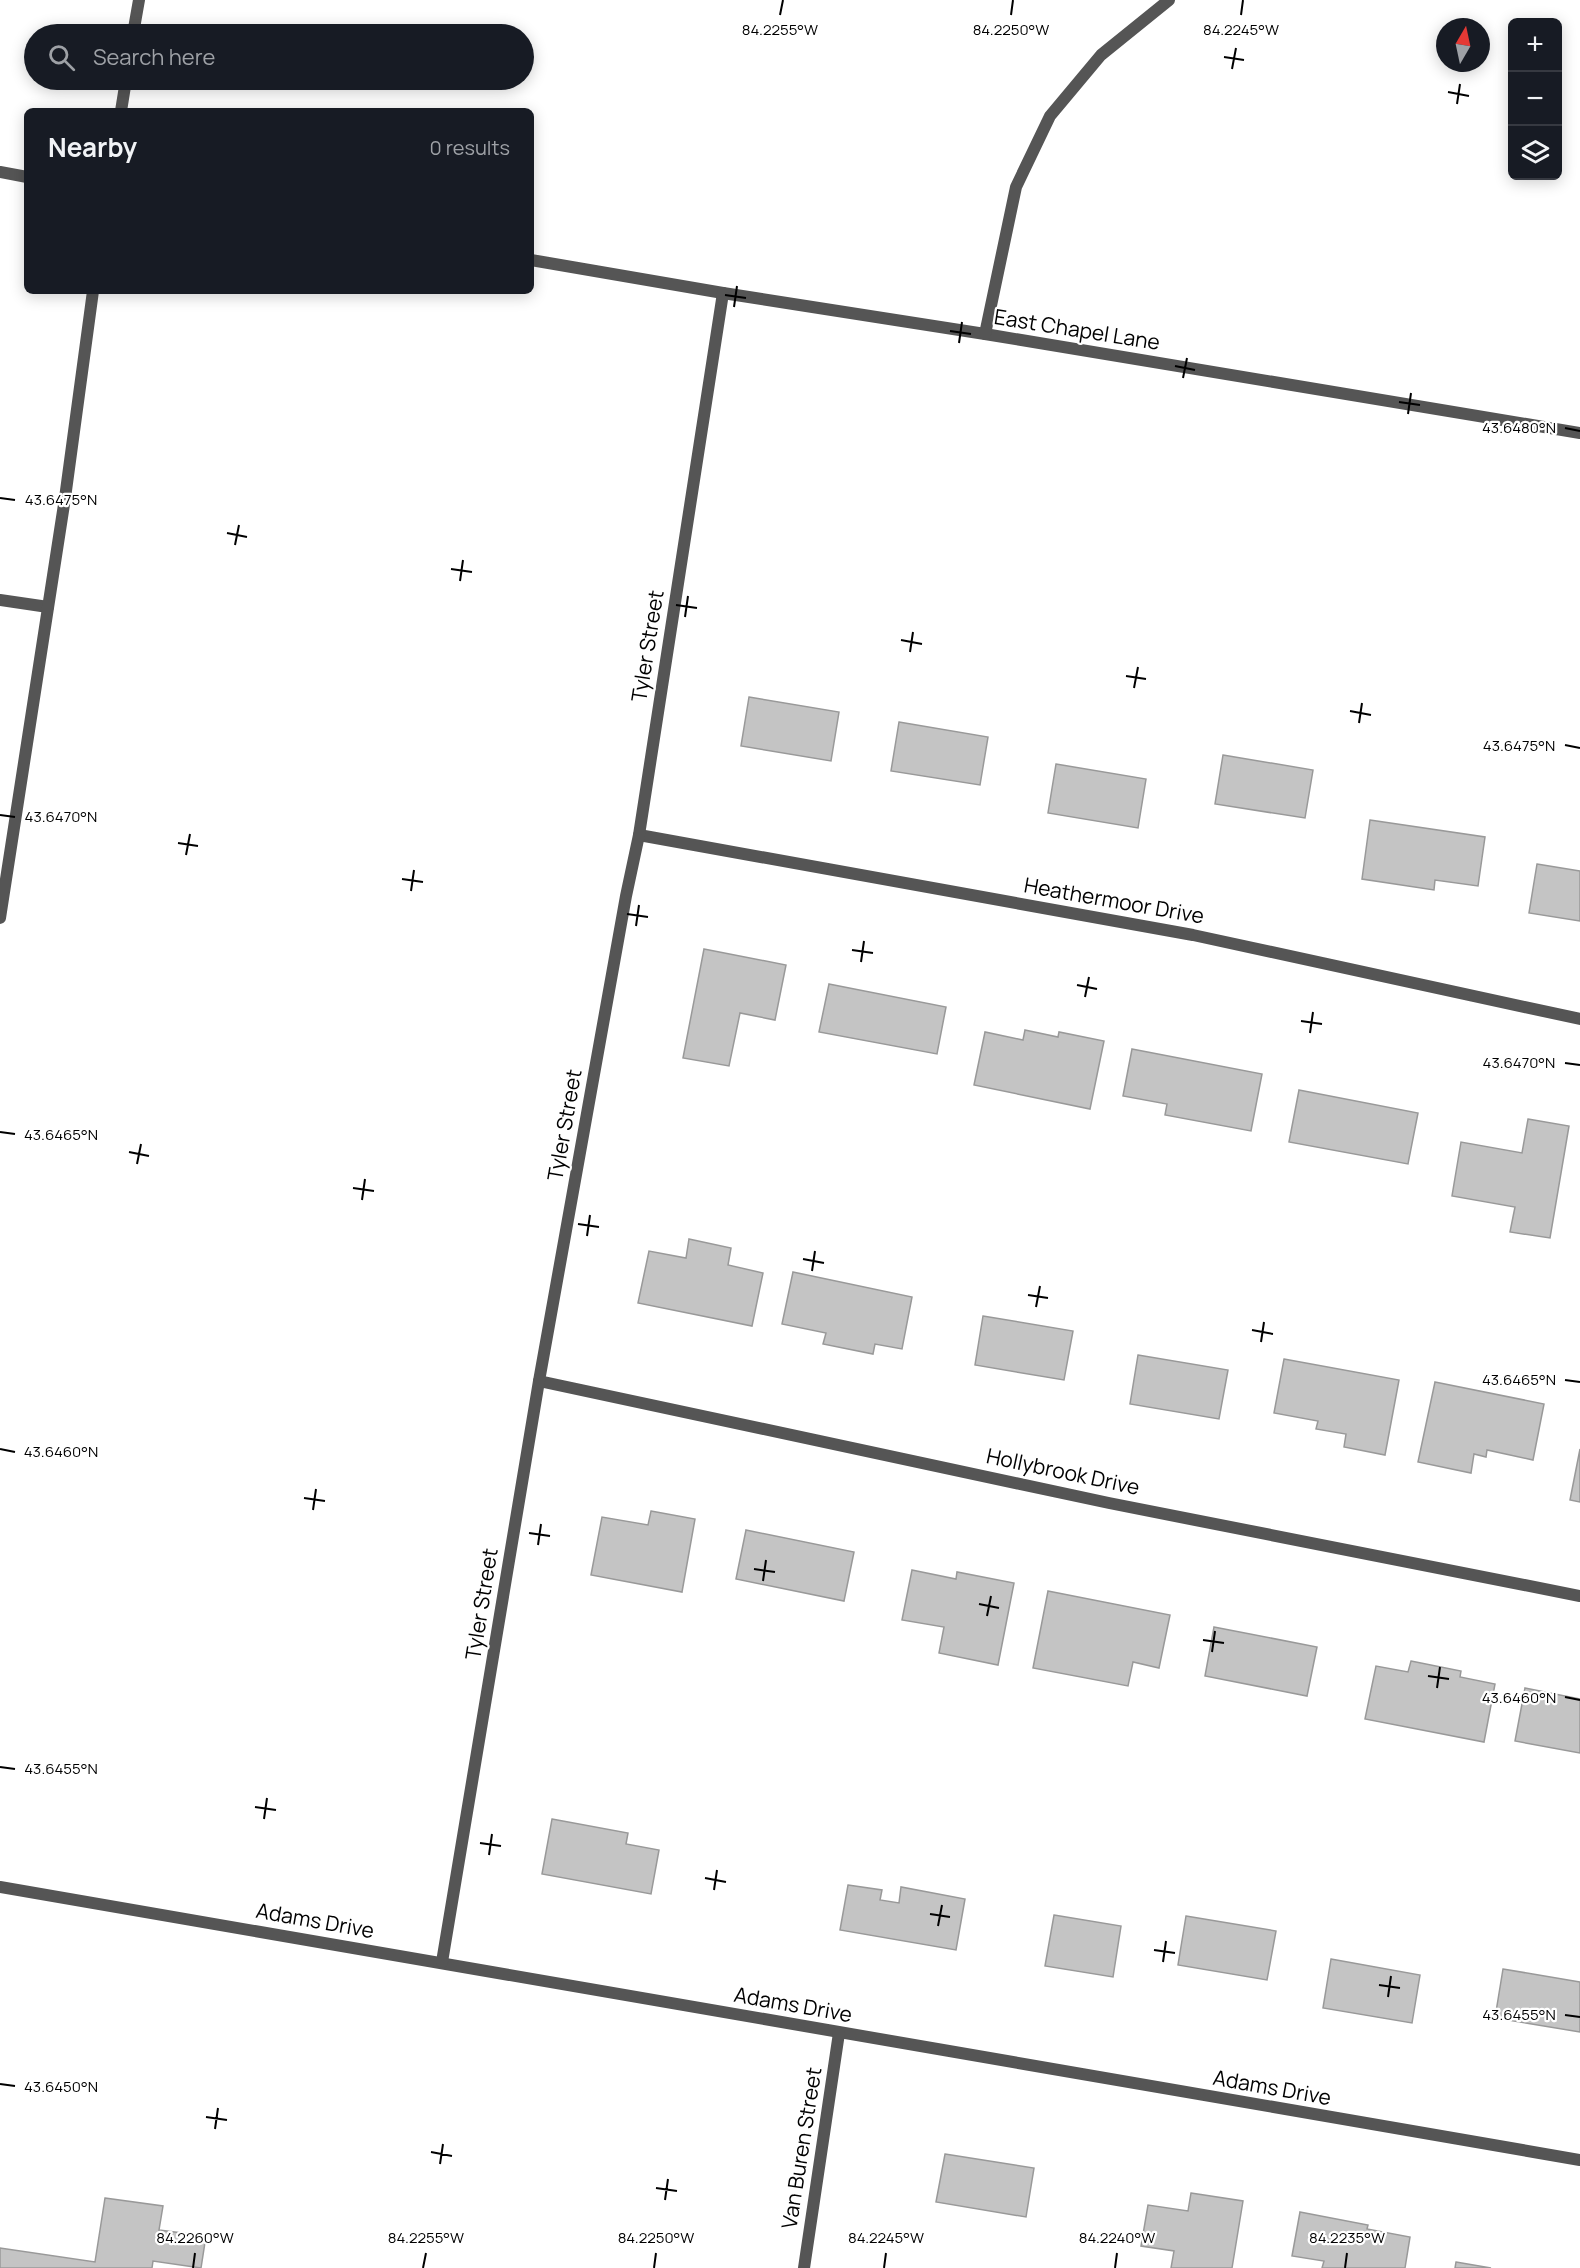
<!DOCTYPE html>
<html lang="en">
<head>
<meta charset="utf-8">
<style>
  :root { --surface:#171b24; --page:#20242c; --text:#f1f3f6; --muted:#9ea1a6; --line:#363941 }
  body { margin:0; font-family:Manrope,sans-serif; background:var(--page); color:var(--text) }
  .controls { position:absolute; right:18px; top:18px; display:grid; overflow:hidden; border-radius:9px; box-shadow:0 3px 15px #0003 }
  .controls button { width:54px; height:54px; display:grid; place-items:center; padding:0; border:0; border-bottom:2px solid var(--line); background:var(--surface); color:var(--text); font:30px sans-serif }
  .compass { position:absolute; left:1436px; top:18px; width:54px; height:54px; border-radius:50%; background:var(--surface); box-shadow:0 3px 15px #0003; rotate:9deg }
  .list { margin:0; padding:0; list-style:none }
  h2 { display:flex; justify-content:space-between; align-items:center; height:78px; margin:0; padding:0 24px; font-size:26px }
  h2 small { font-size:20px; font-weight:400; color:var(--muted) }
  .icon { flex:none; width:33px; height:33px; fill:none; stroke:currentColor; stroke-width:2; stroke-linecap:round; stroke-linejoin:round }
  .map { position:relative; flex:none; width:1580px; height:2268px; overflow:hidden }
  .search { position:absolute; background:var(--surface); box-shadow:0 3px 15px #0003; left:24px; top:24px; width:510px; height:66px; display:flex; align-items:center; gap:15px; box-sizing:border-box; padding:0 21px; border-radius:33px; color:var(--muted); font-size:22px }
  .panel { position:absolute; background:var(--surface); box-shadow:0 3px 15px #0003; left:24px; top:108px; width:510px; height:186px; border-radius:9px }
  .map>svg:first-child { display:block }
</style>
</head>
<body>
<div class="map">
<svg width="1580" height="2268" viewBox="0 0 1580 2268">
  <rect width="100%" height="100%" fill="#fff"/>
  <g fill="#c4c4c4" stroke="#999" stroke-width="1.5">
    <path d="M 749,697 L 839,712 L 831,761 L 741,746 Z"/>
    <path d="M 899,722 L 988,737 L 980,785 L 891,771 Z"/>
    <path d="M 1223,755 L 1313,770 L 1305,818 L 1215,804 Z"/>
    <path d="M 1056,764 L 1146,779 L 1138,828 L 1048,813 Z"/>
    <path d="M 1370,820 L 1485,837 L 1478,886 L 1435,880 L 1434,890 L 1362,879 Z"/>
    <path d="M 1537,864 L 1580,871 L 1580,921 L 1529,913 Z"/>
    <path d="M 704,949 L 786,965 L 775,1020 L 740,1013 L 729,1066 L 683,1058 Z"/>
    <path d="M 829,984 L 946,1007 L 937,1054 L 819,1032 Z"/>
    <path d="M 1025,1030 L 1058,1037 L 1059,1032 L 1104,1041 L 1090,1109 L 974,1085 L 985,1032 L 1023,1040 Z"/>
    <path d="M 1132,1049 L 1262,1074 L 1251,1131 L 1165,1115 L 1167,1104 L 1123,1096 Z"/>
    <path d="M 1299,1090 L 1418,1113 L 1408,1164 L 1289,1142 Z"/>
    <path d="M 1528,1119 L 1569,1126 L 1550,1238 L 1510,1232 L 1515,1207 L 1452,1196 L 1461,1142 L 1522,1153 Z"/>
    <path d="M 689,1239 L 731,1248 L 728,1265 L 763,1273 L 752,1326 L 638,1303 L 649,1251 L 686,1258 Z"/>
    <path d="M 793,1272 L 912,1297 L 902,1349 L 875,1344 L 873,1354 L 823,1344 L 826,1333 L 782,1324 Z"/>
    <path d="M 983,1316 L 1073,1331 L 1064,1380 L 975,1365 Z"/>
    <path d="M 1138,1355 L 1228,1370 L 1219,1419 L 1130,1404 Z"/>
    <path d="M 1284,1359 L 1399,1380 L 1385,1455 L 1344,1447 L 1346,1434 L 1316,1429 L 1318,1421 L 1274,1413 Z"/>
    <path d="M 1435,1382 L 1544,1404 L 1533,1460 L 1487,1450 L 1486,1457 L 1474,1454 L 1471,1473 L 1418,1462 Z"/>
    <path d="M 1580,1449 L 1580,1502 L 1570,1500 Z"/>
    <path d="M 651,1511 L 695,1519 L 682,1592 L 591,1575 L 602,1517 L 648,1525 Z"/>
    <path d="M 746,1530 L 854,1552 L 844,1601 L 736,1579 Z"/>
    <path d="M 912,1570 L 956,1579 L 957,1572 L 1014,1583 L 998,1665 L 939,1653 L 944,1627 L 902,1620 Z"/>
    <path d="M 1048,1591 L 1170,1615 L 1159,1668 L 1133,1662 L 1128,1686 L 1033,1668 Z"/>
    <path d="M 1214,1627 L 1317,1647 L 1307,1696 L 1205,1676 Z"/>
    <path d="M 1411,1661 L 1461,1671 L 1460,1677 L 1495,1684 L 1484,1742 L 1365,1719 L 1376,1666 L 1408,1672 Z"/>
    <path d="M 1525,1688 L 1580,1699 L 1580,1753 L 1515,1741 Z"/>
    <path d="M 552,1819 L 628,1833 L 626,1844 L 659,1850 L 651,1894 L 542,1874 Z"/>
    <path d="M 848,1885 L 882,1890 L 880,1900 L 899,1903 L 901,1887 L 965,1899 L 956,1950 L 840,1930 Z"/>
    <path d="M 1054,1915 L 1121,1926 L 1113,1977 L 1045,1966 Z"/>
    <path d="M 1186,1916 L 1276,1931 L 1267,1980 L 1178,1965 Z"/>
    <path d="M 1331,1959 L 1420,1975 L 1412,2023 L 1323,2008 Z"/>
    <path d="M 1503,1969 L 1580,1982 L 1580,2032 L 1495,2018 Z"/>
    <path d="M 945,2154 L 1034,2168 L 1026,2217 L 936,2202 Z"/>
    <path d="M 1191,2193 L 1243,2201 L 1232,2268 L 1171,2268 L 1174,2251 L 1141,2246 L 1148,2205 L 1188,2211 Z"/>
    <path d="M 105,2198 L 163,2206 L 159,2230 L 206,2236 L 201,2268 L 153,2261 L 152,2268 L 0,2268 L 0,2248 L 95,2262 Z"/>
    <path d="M 1300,2212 L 1368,2225 L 1367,2229 L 1410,2237 L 1405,2268 L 1322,2268 L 1324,2261 L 1292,2256 Z"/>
    <path d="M 1456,2262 L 1491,2268 L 1455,2268 Z"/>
  </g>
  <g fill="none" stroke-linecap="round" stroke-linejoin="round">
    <path stroke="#555" stroke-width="12" d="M 0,600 L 48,607"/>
    <g stroke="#555" stroke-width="12">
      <path d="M 0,172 L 27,177"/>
      <path d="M 531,260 L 723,293 L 985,334 L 1580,433"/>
      <path d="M 985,334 L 1016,187 L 1050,116 L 1101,55 L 1169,0"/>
      <path d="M 639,835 L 1193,935 L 1580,1019"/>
      <path d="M 539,1381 L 1109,1503 L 1580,1596"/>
      <path d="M 0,1887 L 1580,2160"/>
      <path d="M 442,1962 L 539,1381 L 626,896 L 639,835 L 723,293"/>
      <path d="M 804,2268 L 839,2033"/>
    </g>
    <g stroke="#555" stroke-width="12">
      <path d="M 133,34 L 139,0"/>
      <path d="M 121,111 L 126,80"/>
      <path d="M 0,918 L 65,498 L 93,291"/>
    </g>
  </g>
  <path fill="none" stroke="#000" stroke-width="2" d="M 780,15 L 783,0M 1011,15 L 1013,0M 1241,15 L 1243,0M 1224,57 L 1244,60M 1232,69 L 1236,48M 1448,92 L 1469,96M 1457,104 L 1460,84M 725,295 L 746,298M 734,307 L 737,286M 950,331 L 971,334M 959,343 L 962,322M 1175,366 L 1195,370M 1183,378 L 1187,358M 1399,402 L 1420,405M 1408,414 L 1411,393M 1565,428 L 1580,431M 0,498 L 15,500M 227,533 L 247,537M 235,545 L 239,525M 451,569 L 472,572M 460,581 L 463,560M 676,605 L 697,608M 685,617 L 688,596M 901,640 L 922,644M 910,652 L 913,632M 1126,676 L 1146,679M 1134,688 L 1138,667M 1350,711 L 1371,715M 1359,723 L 1362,703M 1565,745 L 1580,748M 0,815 L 15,817M 178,843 L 198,846M 186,855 L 190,834M 402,879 L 423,882M 411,891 L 414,870M 627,914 L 648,917M 636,926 L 639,905M 852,950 L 873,953M 861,962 L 864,941M 1077,985 L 1097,989M 1085,997 L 1089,977M 1301,1021 L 1322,1024M 1310,1033 L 1313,1012M 1565,1063 L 1580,1065M 0,1132 L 15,1134M 129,1152 L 149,1156M 137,1164 L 141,1144M 353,1188 L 374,1191M 362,1200 L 365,1179M 578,1224 L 599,1227M 587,1236 L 590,1215M 803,1259 L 824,1263M 812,1271 L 815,1251M 1028,1295 L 1048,1298M 1036,1307 L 1040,1286M 1252,1330 L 1273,1334M 1261,1342 L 1264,1322M 1565,1380 L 1580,1382M 0,1449 L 15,1452M 304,1498 L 325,1501M 313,1510 L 316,1489M 529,1533 L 550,1536M 538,1545 L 541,1524M 754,1569 L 775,1572M 763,1581 L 766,1560M 979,1604 L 999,1608M 987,1616 L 991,1596M 1203,1640 L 1224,1643M 1212,1652 L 1215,1631M 1428,1676 L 1449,1679M 1437,1688 L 1440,1667M 1565,1697 L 1580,1700M 0,1767 L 15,1769M 255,1807 L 276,1810M 264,1819 L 267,1798M 480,1843 L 501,1846M 489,1855 L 492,1834M 705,1878 L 726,1882M 714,1890 L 717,1870M 930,1914 L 950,1917M 938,1926 L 942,1905M 1154,1950 L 1175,1953M 1163,1962 L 1166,1941M 1379,1985 L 1400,1988M 1388,1997 L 1391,1976M 1565,2015 L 1580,2017M 0,2084 L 15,2086M 206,2117 L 227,2120M 215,2129 L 218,2108M 431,2152 L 452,2156M 440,2164 L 443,2144M 656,2188 L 677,2191M 665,2200 L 668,2179M 193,2268 L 195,2253M 423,2268 L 426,2253M 654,2268 L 656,2253M 884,2268 L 886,2253M 1115,2268 L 1117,2253M 1345,2268 L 1347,2253"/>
  <g text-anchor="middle" stroke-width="4.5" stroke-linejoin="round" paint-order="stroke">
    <g font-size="21" fill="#000" stroke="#fff">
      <text transform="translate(1077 330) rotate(9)" y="7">East Chapel Lane</text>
      <text transform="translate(648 646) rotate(-81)" y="7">Tyler Street</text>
      <text transform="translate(1114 901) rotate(10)" y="7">Heathermoor Drive</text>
      <text transform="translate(565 1125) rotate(-80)" y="7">Tyler Street</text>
      <text transform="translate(1063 1472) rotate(12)" y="7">Hollybrook Drive</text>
      <text transform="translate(482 1604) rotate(-81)" y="7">Tyler Street</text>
      <text transform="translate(315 1921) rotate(10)" y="7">Adams Drive</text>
      <text transform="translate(793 2005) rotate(10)" y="7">Adams Drive</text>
      <text transform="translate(1272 2088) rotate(10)" y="7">Adams Drive</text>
      <text transform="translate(802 2148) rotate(-81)" y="7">Van Buren Street</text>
    </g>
  </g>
  <g font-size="15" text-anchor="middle" fill="#000" stroke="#fff" stroke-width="4.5" stroke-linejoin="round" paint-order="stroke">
    <text x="780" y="35">84.2255°W</text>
    <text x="1011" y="35">84.2250°W</text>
    <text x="1241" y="35">84.2245°W</text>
    <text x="1519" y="433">43.6480°N</text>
    <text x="61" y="505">43.6475°N</text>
    <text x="1519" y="751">43.6475°N</text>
    <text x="61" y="822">43.6470°N</text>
    <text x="1519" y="1068">43.6470°N</text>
    <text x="61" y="1140">43.6465°N</text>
    <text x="1519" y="1385">43.6465°N</text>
    <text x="61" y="1457">43.6460°N</text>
    <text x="1519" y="1703">43.6460°N</text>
    <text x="61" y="1774">43.6455°N</text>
    <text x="1519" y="2020">43.6455°N</text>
    <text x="61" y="2092">43.6450°N</text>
    <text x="195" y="2243">84.2260°W</text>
    <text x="426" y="2243">84.2255°W</text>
    <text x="656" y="2243">84.2250°W</text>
    <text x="886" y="2243">84.2245°W</text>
    <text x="1117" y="2243">84.2240°W</text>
    <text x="1347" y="2243">84.2235°W</text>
  </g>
</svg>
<div class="controls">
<button>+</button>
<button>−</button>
<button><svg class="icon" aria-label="layers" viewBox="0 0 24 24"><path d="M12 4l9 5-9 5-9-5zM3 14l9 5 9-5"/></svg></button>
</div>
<svg class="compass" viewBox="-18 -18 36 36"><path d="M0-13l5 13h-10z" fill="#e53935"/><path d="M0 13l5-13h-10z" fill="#9ea1a6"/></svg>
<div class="search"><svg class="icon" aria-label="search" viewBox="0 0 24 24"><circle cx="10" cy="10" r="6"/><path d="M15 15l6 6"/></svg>Search here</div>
<section class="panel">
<h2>Nearby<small>0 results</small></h2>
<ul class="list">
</ul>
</section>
</div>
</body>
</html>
